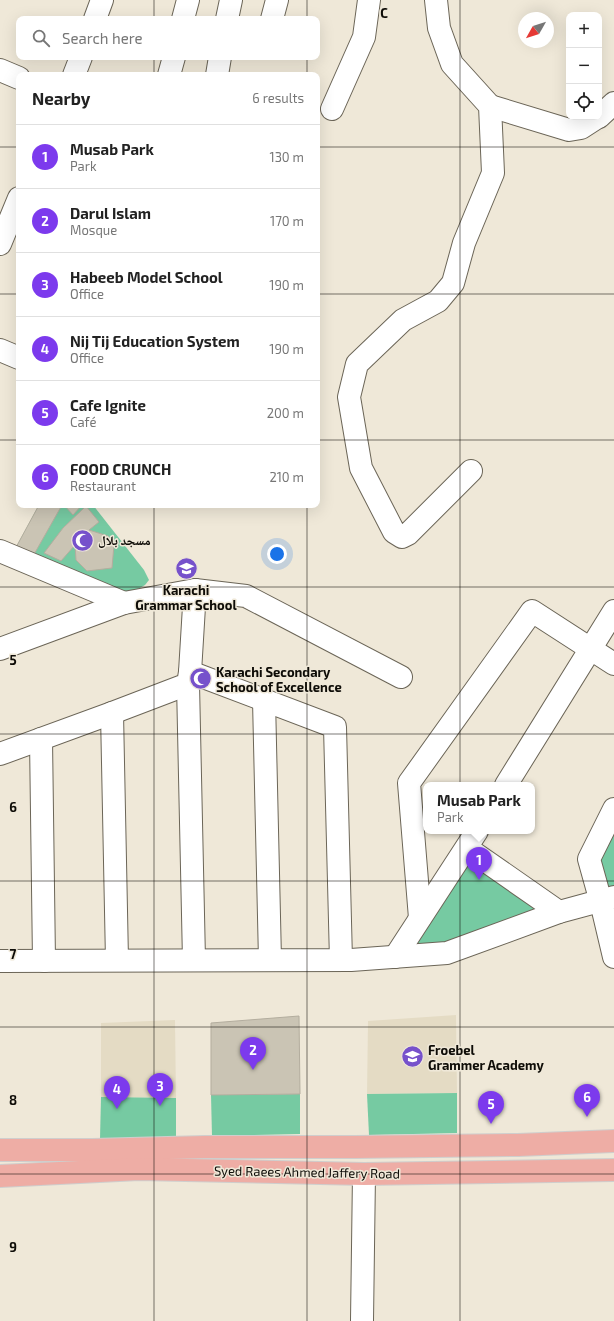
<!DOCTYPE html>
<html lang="en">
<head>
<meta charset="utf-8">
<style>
  :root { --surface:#fff; --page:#f2f2f2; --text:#222; --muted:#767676; --line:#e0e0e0; --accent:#7c3aed }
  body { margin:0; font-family:"Exo 2","Noto Naskh Arabic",sans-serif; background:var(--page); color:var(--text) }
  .controls { position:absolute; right:12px; top:12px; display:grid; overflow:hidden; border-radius:8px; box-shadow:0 4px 16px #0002 }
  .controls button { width:36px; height:36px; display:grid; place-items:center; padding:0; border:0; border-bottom:1px solid var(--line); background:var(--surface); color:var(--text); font:20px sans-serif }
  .compass { position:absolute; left:518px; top:12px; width:36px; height:36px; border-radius:50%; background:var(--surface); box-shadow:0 4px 16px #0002; rotate:231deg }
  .you { position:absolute; left:277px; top:554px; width:14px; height:14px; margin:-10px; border:3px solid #fff; border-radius:50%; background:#1a73e8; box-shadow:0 0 0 6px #1a73e833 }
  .badge { display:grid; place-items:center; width:26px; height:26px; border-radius:50%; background:var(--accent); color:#fff; font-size:13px; font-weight:700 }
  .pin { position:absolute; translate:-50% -33px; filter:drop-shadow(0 1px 2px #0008) }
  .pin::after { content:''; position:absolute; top:21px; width:14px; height:12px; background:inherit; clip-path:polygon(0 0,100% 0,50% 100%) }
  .popup { position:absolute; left:423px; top:782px; width:112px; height:52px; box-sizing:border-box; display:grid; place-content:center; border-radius:8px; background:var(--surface); filter:drop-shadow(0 1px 3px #0005); font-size:13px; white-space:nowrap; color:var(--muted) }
  .popup b { font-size:15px; color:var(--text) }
  .popup::after { content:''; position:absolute; left:50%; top:100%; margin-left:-8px; border:8px solid transparent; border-top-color:var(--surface) }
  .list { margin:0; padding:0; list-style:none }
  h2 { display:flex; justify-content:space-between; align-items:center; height:52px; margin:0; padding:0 16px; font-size:17px }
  h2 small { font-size:13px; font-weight:400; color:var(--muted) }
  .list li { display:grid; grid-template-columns:26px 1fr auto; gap:12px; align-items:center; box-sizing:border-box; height:64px; padding:0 16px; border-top:1px solid var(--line) }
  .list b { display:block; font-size:15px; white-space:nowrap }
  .list p { margin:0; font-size:13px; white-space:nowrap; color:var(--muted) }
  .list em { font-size:13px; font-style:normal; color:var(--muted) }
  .icon { flex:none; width:22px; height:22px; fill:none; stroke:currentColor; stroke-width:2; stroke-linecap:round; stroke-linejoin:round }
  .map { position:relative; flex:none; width:614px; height:1321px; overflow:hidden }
  .search { position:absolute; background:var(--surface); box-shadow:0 4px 16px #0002; left:16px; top:16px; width:304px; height:44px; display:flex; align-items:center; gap:10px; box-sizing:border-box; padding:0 14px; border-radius:8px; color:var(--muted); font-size:15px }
  .panel { position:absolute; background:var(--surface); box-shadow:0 4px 16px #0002; left:16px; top:72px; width:304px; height:436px; border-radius:8px }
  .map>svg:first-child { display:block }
</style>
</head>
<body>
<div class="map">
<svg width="614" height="1321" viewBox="0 0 614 1321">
  <rect width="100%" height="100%" fill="#efe8d8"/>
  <g fill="#e4dbc4">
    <path d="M 456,1015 L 457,1093 L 367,1094 L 368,1021 Z"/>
    <path d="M 175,1020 L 176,1098 L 101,1097 L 101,1023 Z"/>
  </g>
  <g fill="#76caa2">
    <path d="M 39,505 L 93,505 L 144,570 L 149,580 L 145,585 L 138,589 L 118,593 L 14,551 Z"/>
    <path d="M 614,809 L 614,897 L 589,859 Z"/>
    <path d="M 467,848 L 559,912 L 395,957 Z"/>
    <path d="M 457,1093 L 457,1133 L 369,1135 L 367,1094 Z"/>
    <path d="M 300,1094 L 300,1134 L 212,1136 L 211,1095 Z"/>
    <path d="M 101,1097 L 176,1098 L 176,1138 L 100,1139 Z"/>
  </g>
  <g fill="#cac4b4" stroke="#b3ad9e">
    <path d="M 39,505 L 62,505 L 32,558 L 14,551 Z"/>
    <path d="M 64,505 L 82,505 L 73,515 Z"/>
    <path d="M 86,506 L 99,522 L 89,530 L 108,536 L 114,545 L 112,568 L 87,571 L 76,560 L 75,545 L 61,561 L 44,553 L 63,528 Z"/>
    <path d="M 299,1016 L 300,1094 L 211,1095 L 211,1023 Z"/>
  </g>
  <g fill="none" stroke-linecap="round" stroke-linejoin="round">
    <defs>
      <g id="minor">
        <path d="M 436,0 L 439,28 L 452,64 L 490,106 L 493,173 L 464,243 L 453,283 L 438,301 L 403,320 L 357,364 L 349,397 L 361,468 L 394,532 L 402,537 L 408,534 L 471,471"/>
        <path d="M 95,19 L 102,0"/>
        <path d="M 183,19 L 188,0"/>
        <path d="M 227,19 L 231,0"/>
        <path d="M 272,19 L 277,0"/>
        <path d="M 0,70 L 19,78"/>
        <path d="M 74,75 L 81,57"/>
        <path d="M 169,75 L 174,57"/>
        <path d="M 217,75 L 220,57"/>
        <path d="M 490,106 L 569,130 L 581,128 L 598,117"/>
        <path d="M 332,109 L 364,37 L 369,0"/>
        <path d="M 599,117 L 614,103"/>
        <path d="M 0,244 L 19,198"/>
        <path d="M 0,350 L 19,358"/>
        <path d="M 0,551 L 124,603"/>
        <path d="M 0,649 L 124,603 L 195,590 L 246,596 L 401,677"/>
        <path d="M 190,672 L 335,727 L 341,960"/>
        <path d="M 188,684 L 194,960"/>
        <path d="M 264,700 L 270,960"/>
        <path d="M 112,713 L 117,960"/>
        <path d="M 41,739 L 44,961"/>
        <path d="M 0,754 L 112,713 L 188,684 L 190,672 L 195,590"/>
        <path d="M 506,785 L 614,611"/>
        <path d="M 614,809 L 589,859 L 601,902 L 614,957"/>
        <path d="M 467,848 L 559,912"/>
        <path d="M 420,918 L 409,783 L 532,611 L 614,664"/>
        <path d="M 395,957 L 477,831"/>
        <path d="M 0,961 L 351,960 L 447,953 L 559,912 L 614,897"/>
        <path d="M 362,1321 L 364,1174"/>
      </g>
      <g id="major">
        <path d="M 0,1150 L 93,1150 L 205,1147 L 356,1147 L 518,1145 L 614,1141"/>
        <path d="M 0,1176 L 139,1169 L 364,1174 L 614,1170"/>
      </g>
    </defs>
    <use href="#minor" stroke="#6b6557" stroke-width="24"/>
    <use href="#major" stroke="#cfcecd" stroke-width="24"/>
    <use href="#minor" stroke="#fff" stroke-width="22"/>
    <use href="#major" stroke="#eeada5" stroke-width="22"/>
  </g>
  <path fill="none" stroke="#0e0c07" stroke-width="1" stroke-opacity="0.55" d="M 154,0 L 154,19M 307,0 L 307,19M 460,0 L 460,1321M 154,57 L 154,75M 307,57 L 307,75M 0,147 L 19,147M 317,147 L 614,147M 0,294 L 19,294M 317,294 L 614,294M 0,440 L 19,440M 317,440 L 614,440M 154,505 L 154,1321M 307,505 L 307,1321M 0,587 L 614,587M 0,734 L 614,734M 0,881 L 614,881M 0,1027 L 614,1027M 0,1174 L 614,1174"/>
  <defs>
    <symbol id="mosque-disc" viewBox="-11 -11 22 22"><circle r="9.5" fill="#7651cb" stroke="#efe8d8"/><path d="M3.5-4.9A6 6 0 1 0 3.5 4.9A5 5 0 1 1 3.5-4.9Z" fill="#fff"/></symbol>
    <symbol id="school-disc" viewBox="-11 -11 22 22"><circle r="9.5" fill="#7651cb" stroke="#efe8d8"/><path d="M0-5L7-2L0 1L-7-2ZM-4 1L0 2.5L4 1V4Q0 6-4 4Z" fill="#fff"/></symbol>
  </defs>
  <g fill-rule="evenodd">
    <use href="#mosque-disc" x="70" y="528" width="25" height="25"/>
    <use href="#school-disc" x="174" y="556" width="25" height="25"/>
    <use href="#mosque-disc" x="188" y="666" width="25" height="25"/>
    <use href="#school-disc" x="400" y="1044" width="25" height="25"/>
  </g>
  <g text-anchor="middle" stroke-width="3" stroke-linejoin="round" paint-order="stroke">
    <g font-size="13" font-weight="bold" fill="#0e0c07" stroke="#efe8d8" text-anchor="start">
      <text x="98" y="545">مسجد بلال</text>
      <text x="186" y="595" text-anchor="middle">Karachi<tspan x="186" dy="15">Grammar School</tspan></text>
      <text x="216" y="677">Karachi Secondary<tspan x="216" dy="15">School of Excellence</tspan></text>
      <text x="428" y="1055">Froebel<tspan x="428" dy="15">Grammer Academy</tspan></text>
    </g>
    <g font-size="13" fill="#0e0c07" stroke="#efe8d8">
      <text transform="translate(307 1172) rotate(1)" y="5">Syed Raees Ahmed Jaffery Road</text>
    </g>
  </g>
  <g font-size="13" text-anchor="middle" font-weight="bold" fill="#0e0c07" stroke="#efe8d8" stroke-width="3" stroke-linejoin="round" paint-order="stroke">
    <text x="384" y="18">C</text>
    <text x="13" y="665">5</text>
    <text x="13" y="812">6</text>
    <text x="13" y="959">7</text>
    <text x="13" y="1105">8</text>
    <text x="13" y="1252">9</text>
  </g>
</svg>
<div class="controls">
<button>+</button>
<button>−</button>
<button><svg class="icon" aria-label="locate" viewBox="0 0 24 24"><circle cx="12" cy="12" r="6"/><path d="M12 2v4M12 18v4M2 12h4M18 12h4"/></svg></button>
</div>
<svg class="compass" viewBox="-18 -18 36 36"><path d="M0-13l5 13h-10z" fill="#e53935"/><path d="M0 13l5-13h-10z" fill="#767676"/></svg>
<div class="you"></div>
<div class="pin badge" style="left:479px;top:880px">1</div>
<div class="popup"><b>Musab Park</b>Park</div>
<div class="pin badge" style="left:253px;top:1070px">2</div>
<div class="pin badge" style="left:160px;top:1106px">3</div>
<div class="pin badge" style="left:117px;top:1109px">4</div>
<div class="pin badge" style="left:491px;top:1124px">5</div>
<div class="pin badge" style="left:587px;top:1117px">6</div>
<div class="search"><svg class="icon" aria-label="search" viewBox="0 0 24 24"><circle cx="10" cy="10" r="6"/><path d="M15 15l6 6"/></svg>Search here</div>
<section class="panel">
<h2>Nearby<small>6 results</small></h2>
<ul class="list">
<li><span class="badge">1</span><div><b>Musab Park</b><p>Park</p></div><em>130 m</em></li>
<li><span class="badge">2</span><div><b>Darul Islam</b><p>Mosque</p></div><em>170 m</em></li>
<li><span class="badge">3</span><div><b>Habeeb Model School</b><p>Office</p></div><em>190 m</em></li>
<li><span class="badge">4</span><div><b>Nij Tij Education System</b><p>Office</p></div><em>190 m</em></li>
<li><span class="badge">5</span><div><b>Cafe Ignite</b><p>Café</p></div><em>200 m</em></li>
<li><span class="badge">6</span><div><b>FOOD CRUNCH</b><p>Restaurant</p></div><em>210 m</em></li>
</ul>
</section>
</div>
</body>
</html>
